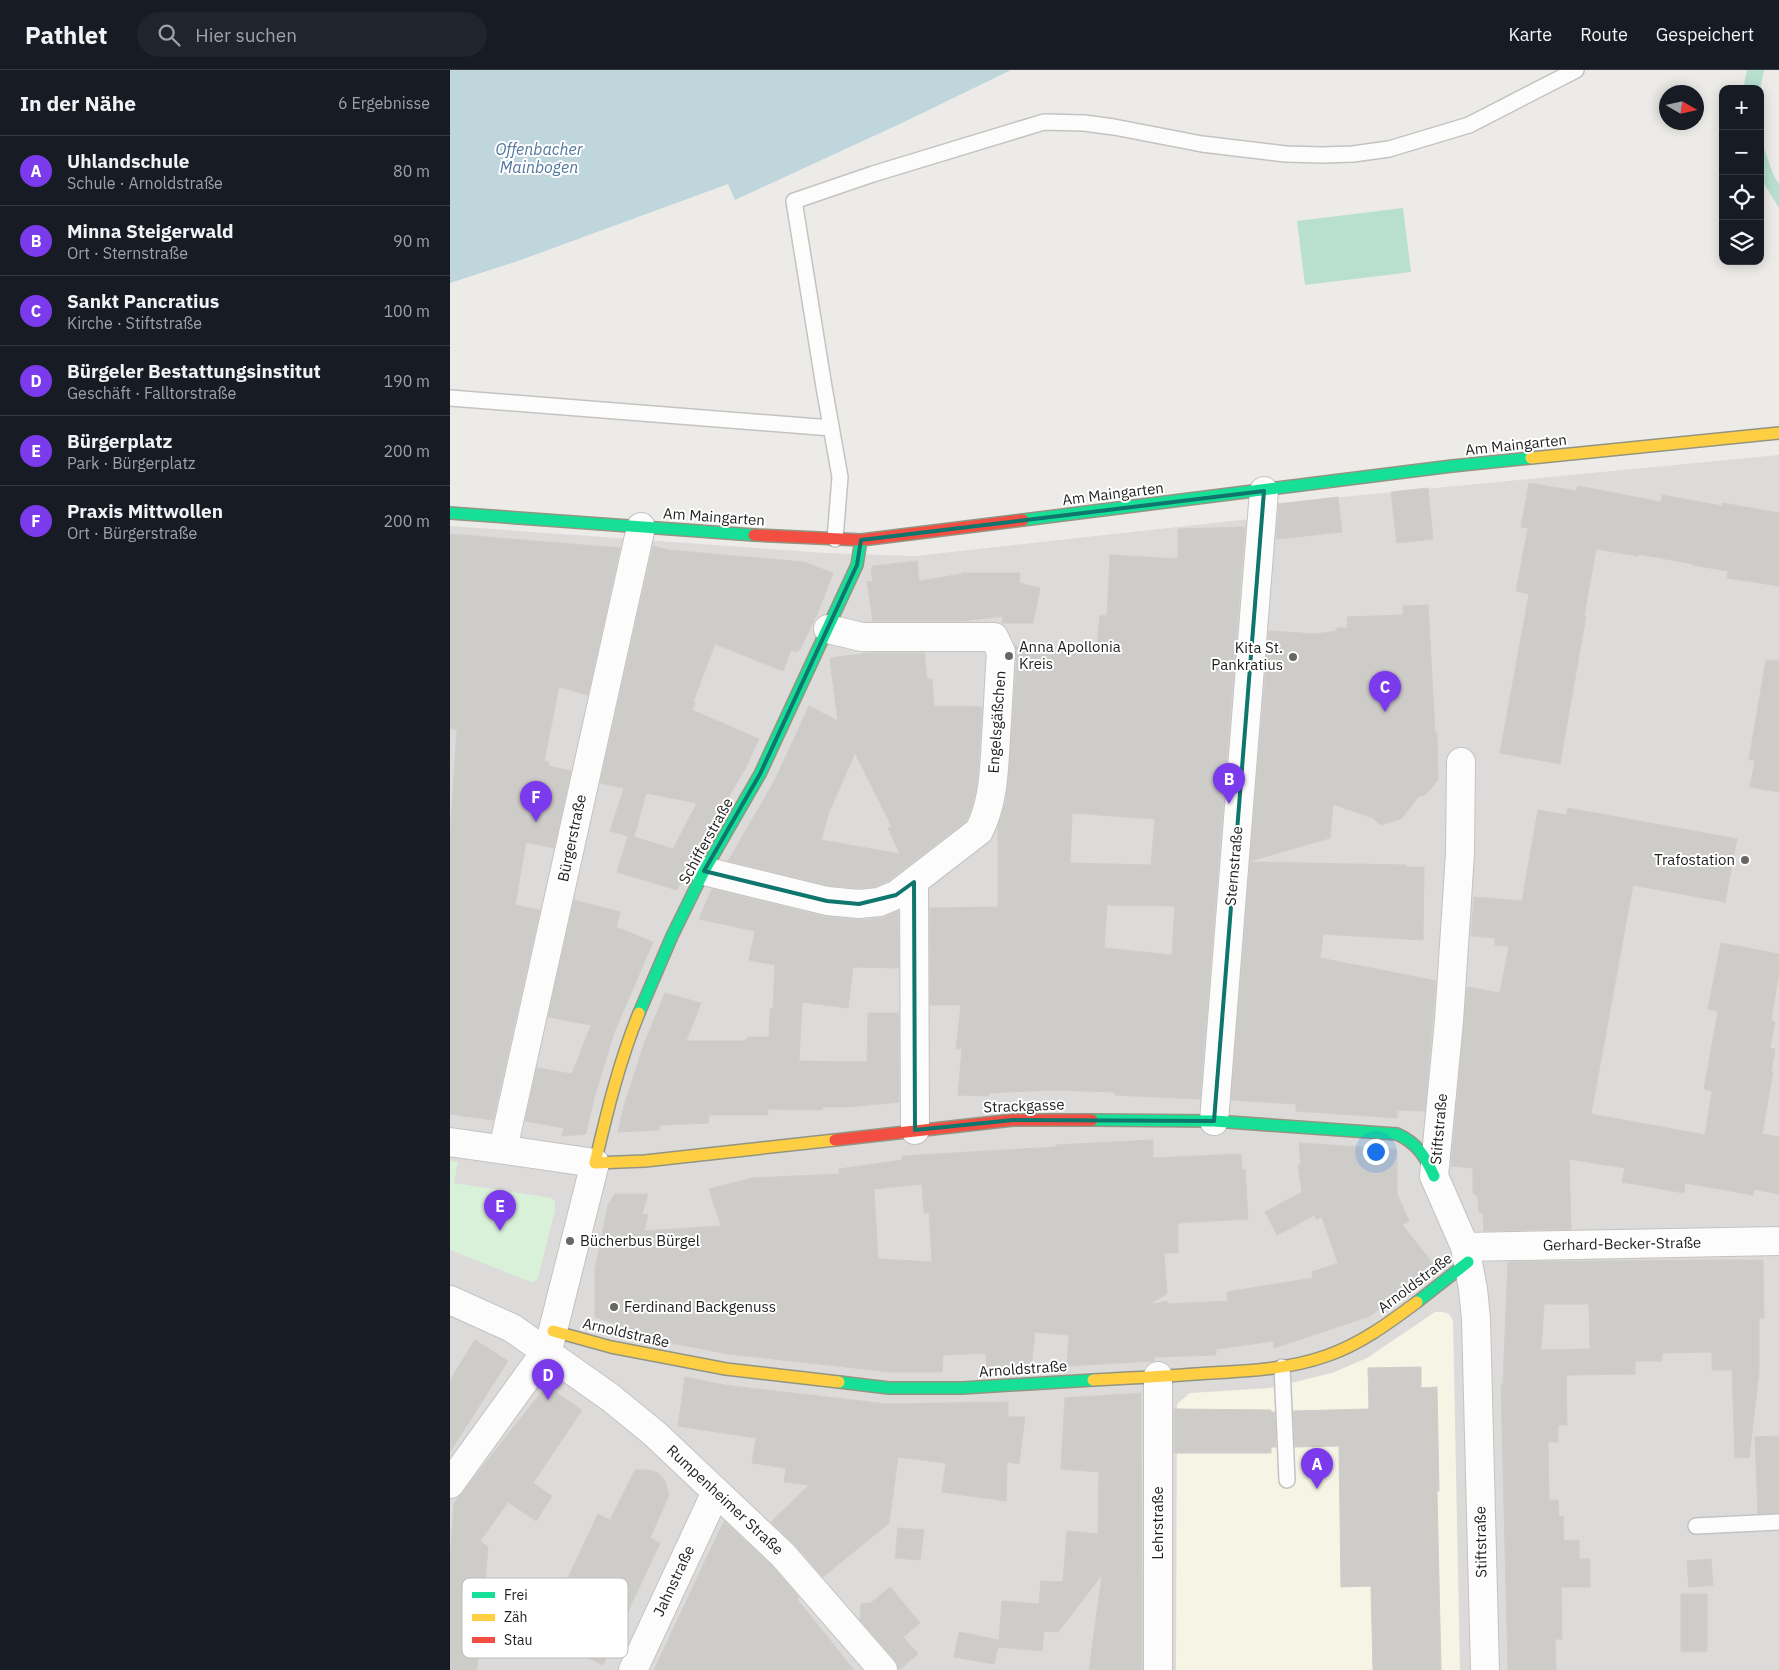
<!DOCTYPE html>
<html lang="de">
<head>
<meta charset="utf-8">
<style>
  :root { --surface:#171b24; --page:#20242c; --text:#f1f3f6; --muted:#9ea1a6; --line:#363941; --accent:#7c3aed }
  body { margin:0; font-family:"IBM Plex Sans",sans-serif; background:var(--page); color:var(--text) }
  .controls { position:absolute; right:15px; top:15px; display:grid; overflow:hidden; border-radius:10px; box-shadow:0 2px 12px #0003 }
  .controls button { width:45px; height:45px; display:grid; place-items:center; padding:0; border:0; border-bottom:1px solid var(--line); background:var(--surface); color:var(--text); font:25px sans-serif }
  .compass { position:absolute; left:1209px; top:15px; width:45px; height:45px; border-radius:50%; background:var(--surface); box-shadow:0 2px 12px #0003; rotate:99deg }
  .you { position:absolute; left:925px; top:1081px; width:18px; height:18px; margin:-12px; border:4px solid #fff; border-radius:50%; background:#1a73e8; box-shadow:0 0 0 8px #1a73e833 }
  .badge { display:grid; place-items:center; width:32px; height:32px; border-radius:50%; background:var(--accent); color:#fff; font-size:16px; font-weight:700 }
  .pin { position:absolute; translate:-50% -41px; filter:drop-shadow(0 1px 2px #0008) }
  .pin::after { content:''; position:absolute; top:26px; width:18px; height:15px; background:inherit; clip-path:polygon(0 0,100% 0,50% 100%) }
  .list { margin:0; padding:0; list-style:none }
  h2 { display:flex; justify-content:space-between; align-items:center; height:65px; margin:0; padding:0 20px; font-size:21px }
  h2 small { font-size:16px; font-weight:400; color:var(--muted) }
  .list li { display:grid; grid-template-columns:32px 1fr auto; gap:15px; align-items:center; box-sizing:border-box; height:70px; padding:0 20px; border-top:1px solid var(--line) }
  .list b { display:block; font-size:19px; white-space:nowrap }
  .list p { margin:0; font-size:16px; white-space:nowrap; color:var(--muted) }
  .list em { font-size:16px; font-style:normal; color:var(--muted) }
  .icon { flex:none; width:28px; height:28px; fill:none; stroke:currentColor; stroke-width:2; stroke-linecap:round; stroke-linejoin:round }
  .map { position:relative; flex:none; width:1329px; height:1600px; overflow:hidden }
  header { display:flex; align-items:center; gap:30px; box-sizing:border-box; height:70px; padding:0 25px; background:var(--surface); border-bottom:1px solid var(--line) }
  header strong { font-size:24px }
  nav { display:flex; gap:28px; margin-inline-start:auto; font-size:18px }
  .search { width:350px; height:45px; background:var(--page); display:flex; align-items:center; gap:12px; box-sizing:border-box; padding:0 18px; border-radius:28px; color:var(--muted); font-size:19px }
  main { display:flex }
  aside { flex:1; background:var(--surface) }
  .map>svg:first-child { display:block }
</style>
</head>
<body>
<header>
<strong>Pathlet</strong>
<div class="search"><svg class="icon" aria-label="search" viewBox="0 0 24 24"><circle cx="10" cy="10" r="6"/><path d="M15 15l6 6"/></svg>Hier suchen</div>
<nav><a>Karte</a><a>Route</a><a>Gespeichert</a></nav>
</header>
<main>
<aside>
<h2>In der Nähe<small>6 Ergebnisse</small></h2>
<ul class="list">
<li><span class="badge">A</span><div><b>Uhlandschule</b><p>Schule · Arnoldstraße</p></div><em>80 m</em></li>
<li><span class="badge">B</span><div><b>Minna Steigerwald</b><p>Ort · Sternstraße</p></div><em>90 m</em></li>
<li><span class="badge">C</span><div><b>Sankt Pancratius</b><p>Kirche · Stiftstraße</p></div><em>100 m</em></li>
<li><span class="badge">D</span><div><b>Bürgeler Bestattungsinstitut</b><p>Geschäft · Falltorstraße</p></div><em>190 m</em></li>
<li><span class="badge">E</span><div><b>Bürgerplatz</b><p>Park · Bürgerplatz</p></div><em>200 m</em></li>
<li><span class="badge">F</span><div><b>Praxis Mittwollen</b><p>Ort · Bürgerstraße</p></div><em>200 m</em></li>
</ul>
</aside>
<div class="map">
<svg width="1329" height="1600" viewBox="0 0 1329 1600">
  <rect width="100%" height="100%" fill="#edebe8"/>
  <path fill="#dcdbd9" d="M 1329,385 L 1329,1600 L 0,1600 L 0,456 L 375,483 L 465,486 L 818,447 L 820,434 Z"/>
  <path fill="#f5f4e5" d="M 985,1242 L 993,1242 L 999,1244 L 1003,1251 L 1010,1600 L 726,1600 L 727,1334 L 740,1323 L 820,1318 L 882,1303 L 917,1288 Z"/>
  <path fill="#d9f0d9" d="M 0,1091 L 8,1092 L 4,1113 L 101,1128 L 105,1132 L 105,1141 L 88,1209 L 83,1212 L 78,1211 L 0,1180 Z"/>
  <g fill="#b8dfd0">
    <path d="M 1297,0 L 1314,0 L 1310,20 L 1293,19 Z"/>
    <path d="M 1310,63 L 1311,69 L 1323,104 L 1329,114 L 1329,138 L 1310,107 Z"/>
    <path d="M 953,138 L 961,202 L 855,215 L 847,151 Z"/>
  </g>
  <path fill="#bfd6dd" d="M 0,0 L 561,0 L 454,52 L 285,130 L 278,114 L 68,191 L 0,213 Z"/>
  <g fill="#ceccc9" stroke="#d0cdca" fill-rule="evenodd">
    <path d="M 1079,413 L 1126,421 L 1128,416 L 1211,432 L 1212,425 L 1272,436 L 1273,433 L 1329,443 L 1329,516 L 1277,508 L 1278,501 L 1243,495 L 1244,494 L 1188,484 L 1188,486 L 1146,479 L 1134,546 L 1136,546 L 1110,694 L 1050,683 L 1079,524 L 1066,521 L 1078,458 L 1071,457 Z"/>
    <path d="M 978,418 L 983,469 L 947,473 L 941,422 Z"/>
    <path d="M 888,427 L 892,462 L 826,469 L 829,434 Z"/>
    <path d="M 795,457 L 750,1029 L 665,1025 L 665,1022 L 602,1020 L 539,1023 L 539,1026 L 508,1025 L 512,979 L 506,979 L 511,935 L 480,935 L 480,838 L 548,837 L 548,756 L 556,730 L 559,704 L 567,583 L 565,576 L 646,585 L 650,545 L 657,546 L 660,485 L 728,489 L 728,459 ZM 622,743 L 705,749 L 701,795 L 620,793 ZM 657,835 L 725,836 L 722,885 L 654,878 Z"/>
    <path d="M 0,464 L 170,478 L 138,625 L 109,617 L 94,691 L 99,692 L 98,696 L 121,701 L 104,778 L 76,772 L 65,835 L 90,840 L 43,1050 L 0,1044 L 0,767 L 7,660 L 0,658 Z"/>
    <path d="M 203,476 L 218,480 L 354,492 L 383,503 L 368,542 L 350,580 L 348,579 L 347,582 L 341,580 L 333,601 L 265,574 L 243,632 L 245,633 L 242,640 L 309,669 L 296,697 L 240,793 L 227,820 L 167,802 L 178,766 L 160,761 L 174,718 L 150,713 ZM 196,723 L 247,733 L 223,779 L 184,767 Z"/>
    <path d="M 467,491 L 469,511 L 512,504 L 512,503 L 570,503 L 569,513 L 590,518 L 583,553 L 552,553 L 553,546 L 513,551 L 423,551 L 417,511 L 423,512 L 421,501 L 423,496 Z"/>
    <path d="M 978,535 L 985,663 L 987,663 L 988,710 L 975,725 L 969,726 L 951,749 L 930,755 L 923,748 L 883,734 L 880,768 L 800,791 L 819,561 L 865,564 L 887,561 L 887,558 L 898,558 L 897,547 L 953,545 L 953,536 Z"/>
    <path d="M 419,583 L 474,583 L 477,609 L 482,609 L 484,636 L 532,637 L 527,713 L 523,734 L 516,751 L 438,811 L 425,817 L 409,818 L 380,816 L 278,791 L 324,712 L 359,636 L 388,651 L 380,590 L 381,588 ZM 405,683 L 442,757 L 438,758 L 450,784 L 371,770 L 379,742 Z"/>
    <path d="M 1316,590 L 1329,591 L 1329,722 L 1300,717 L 1305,690 L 1299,690 Z"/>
    <path d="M 1118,738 L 1287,769 L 1275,832 L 1183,815 L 1141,1044 L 1255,1065 L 1262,1021 L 1254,1019 L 1268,941 L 1258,939 L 1271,873 L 1329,884 L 1329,902 L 1321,951 L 1325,952 L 1320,978 L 1325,979 L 1321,1002 L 1323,1002 L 1312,1064 L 1329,1067 L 1329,1124 L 1304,1119 L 1303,1125 L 1235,1113 L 1234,1123 L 1201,1117 L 1172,1112 L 1175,1098 L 1119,1089 L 1121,1159 L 1034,1161 L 1033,1144 L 1029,1142 L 1028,1127 L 1023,1123 L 1023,1098 L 1001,1096 L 1017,917 L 1050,923 L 1059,876 L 1045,875 L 1045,868 L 1021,866 L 1024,827 L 1072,831 L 1088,740 L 1116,745 Z"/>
    <path d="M 800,792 L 956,795 L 956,797 L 974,797 L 973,870 L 873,864 L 870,888 L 986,911 L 975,1041 L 947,1040 L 947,1048 L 846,1041 L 846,1034 L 781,1030 Z"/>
    <path d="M 262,819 L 376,847 L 411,850 L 431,848 L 448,841 L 449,898 L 403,897 L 398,938 L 352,932 L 349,991 L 417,992 L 418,943 L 449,943 L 449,1032 L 398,1037 L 372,1037 L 372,1040 L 318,1039 L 318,1045 L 259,1045 L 258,1053 L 210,1055 L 209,1060 L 168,1062 L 174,1036 L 194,974 L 215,923 L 251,933 L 236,971 L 294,971 L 298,967 L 319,967 L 320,939 L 323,938 L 325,895 L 299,890 L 305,861 L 249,849 Z"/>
    <path d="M 124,830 L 170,842 L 166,857 L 203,872 L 164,963 L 144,1028 L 136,1064 L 112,1066 L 114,1058 L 75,1051 L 87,998 L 122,1004 L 141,955 L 98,947 Z"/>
    <path d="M 703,1070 L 703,1088 L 791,1084 L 792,1100 L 795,1099 L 798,1149 L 728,1153 L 728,1183 L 714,1183 L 717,1224 L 697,1235 L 718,1231 L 718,1234 L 778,1231 L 777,1222 L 863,1208 L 862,1202 L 888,1193 L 872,1147 L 866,1149 L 865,1145 L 827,1165 L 815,1142 L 852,1122 L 848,1095 L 851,1095 L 849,1073 L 943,1079 L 947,1081 L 947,1124 L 959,1151 L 952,1155 L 986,1197 L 920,1246 L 824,1278 L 824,1271 L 766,1279 L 766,1285 L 704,1287 L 704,1291 L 617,1296 L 619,1265 L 585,1262 L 581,1298 L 537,1301 L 536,1283 L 493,1285 L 492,1302 L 440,1302 L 278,1284 L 217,1272 L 145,1247 L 145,1200 L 158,1135 L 165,1124 L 198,1124 L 192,1144 L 198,1145 L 194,1161 L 271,1156 L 259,1119 L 303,1108 L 389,1104 L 389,1099 L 453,1090 L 452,1086 L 606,1077 L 606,1075 ZM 472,1114 L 474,1143 L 479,1142 L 482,1192 L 428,1189 L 424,1119 Z"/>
    <path d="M 1241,1190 L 1313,1190 L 1314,1248 L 1309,1248 L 1309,1302 L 1299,1388 L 1285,1387 L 1282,1300 L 1262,1300 L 1262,1282 L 1212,1283 L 1212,1291 L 1185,1291 L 1185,1304 L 1116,1305 L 1117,1355 L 1108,1355 L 1108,1372 L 1098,1372 L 1099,1430 L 1108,1430 L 1109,1447 L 1113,1446 L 1114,1471 L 1129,1470 L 1129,1489 L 1140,1489 L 1140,1517 L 1111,1517 L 1112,1569 L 1105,1569 L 1106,1600 L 1058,1600 L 1051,1314 L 1053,1314 L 1058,1192 ZM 1094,1234 L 1139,1234 L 1140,1279 L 1091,1280 Z"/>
    <path d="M 25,1270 L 58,1291 L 0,1382 L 0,1310 Z"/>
    <path d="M 971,1297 L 971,1318 L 987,1317 L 989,1421 L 987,1421 L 991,1600 L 923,1600 L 921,1516 L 891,1517 L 889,1376 L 845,1377 L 843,1341 L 919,1339 L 918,1298 Z"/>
    <path d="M 235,1307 L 274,1315 L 437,1334 L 558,1332 L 558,1347 L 575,1347 L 569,1394 L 557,1392 L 556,1431 L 492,1422 L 496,1393 L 448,1387 L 439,1453 L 373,1507 L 345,1475 L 321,1452 L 359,1415 L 334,1412 L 336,1398 L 302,1393 L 306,1368 L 228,1356 Z"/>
    <path d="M 96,1316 L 132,1340 L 83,1413 L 102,1426 L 86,1451 L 58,1432 L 30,1471 L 38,1477 L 27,1600 L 0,1600 L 0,1489 L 4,1433 Z"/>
    <path d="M 691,1323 L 692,1600 L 639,1600 L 652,1505 L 608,1562 L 594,1561 L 592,1581 L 548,1577 L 549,1572 L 544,1594 L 504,1587 L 509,1562 L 549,1570 L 552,1531 L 589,1534 L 591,1511 L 613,1512 L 617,1461 L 648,1464 L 649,1402 L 611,1399 L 615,1328 Z"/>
    <path d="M 724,1339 L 821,1340 L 821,1342 L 825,1342 L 826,1377 L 821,1377 L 821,1383 L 724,1383 Z"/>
    <path d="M 1329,1366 L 1329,1443 L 1308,1444 L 1305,1367 Z"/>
    <path d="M 185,1400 L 199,1400 L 208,1403 L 215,1411 L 219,1425 L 200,1468 L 210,1473 L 153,1595 L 91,1565 L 148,1444 L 160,1450 Z"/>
    <path d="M 274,1451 L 322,1496 L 349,1527 L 347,1529 L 404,1600 L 204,1600 Z"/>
    <path d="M 448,1458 L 474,1460 L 470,1490 L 445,1488 Z"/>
    <path d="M 1261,1489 L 1263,1515 L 1239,1517 L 1237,1491 Z"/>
    <path d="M 440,1517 L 470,1553 L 453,1567 L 468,1584 L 449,1600 L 445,1590 L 410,1550 L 411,1534 L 421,1533 Z"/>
    <path d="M 1231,1524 L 1257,1524 L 1257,1581 L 1231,1582 Z"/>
  </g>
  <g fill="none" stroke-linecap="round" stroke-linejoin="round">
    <defs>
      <g id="lane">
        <path d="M 0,328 L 381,358"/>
        <path d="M 385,469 L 390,407 L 374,317 L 344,131 L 423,104 L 594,52 L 634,53 L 664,57 L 752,74 L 836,84 L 872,85 L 903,84 L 939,79 L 1019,55 L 1126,0"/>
        <path d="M 832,1297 L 837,1410"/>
        <path d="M 1246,1456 L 1329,1452"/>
      </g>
      <g id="street">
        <path d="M 1011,692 L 1010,783 L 1006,845 L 999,951 L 984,1106 L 1015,1177 L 1023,1219 L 1026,1249 L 1035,1600"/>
        <path d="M 254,801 L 377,831 L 409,834 L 429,832 L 446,825 L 529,761 C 544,731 544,699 546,667 C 548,638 549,610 551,582 L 544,567 L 412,567 L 378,559"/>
        <path d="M 464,812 L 465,1060"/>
        <path d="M 764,1051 L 814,421"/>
        <path d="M 0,1072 L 145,1093 L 100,1272 L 96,1281 L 0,1414"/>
        <path d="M 53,1079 L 191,457"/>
        <path d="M 1015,1177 L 1329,1171"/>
        <path d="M 0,1230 L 62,1258 L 161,1328 L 205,1364 L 333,1485 L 433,1600"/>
        <path d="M 708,1306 L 708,1600"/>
        <path d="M 183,1600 L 266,1422"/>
      </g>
      <g id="fast">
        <path d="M 0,443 L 304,465"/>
        <path d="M 573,450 L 1002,396 L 1081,388"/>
        <path d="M 189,943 L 222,866 L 254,801 L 310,704 L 407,495 L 411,470"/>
        <path d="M 642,1050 L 764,1051 L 947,1064 C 967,1073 975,1086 984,1106"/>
        <path d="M 967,1232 L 1018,1192"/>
        <path d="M 389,1312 L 439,1318 L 512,1318 L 643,1310"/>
      </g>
      <g id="slow">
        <path d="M 1081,388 L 1329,363"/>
        <path d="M 189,943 C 169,992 157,1042 145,1093 L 195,1091 L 385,1070"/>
        <path d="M 103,1261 L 161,1277 L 276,1299 L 389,1312"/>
        <path d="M 643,1310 C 682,1308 721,1306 760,1303 C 799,1301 839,1299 876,1286 C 909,1275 939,1253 967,1232"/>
      </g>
      <g id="jam">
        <path d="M 304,465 L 411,470 L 573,450"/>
        <path d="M 385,1070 L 563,1050 L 642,1050"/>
      </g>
    </defs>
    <use href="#lane" stroke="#c4c3c2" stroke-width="18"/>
    <use href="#street" stroke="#c4c3c2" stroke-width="30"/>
    <use href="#fast" stroke="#939582" stroke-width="14"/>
    <use href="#slow" stroke="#939582" stroke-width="14"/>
    <use href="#jam" stroke="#939582" stroke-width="14"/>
    <use href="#lane" stroke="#fcfcfc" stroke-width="15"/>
    <use href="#street" stroke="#fcfcfc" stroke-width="28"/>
    <use href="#fast" stroke="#16e098" stroke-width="11"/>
    <use href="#slow" stroke="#ffcf43" stroke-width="11"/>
    <use href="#jam" stroke="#f24e42" stroke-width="11"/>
  </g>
  <path fill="none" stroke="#0f766e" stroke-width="4" stroke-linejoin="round" d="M 814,421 L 764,1051 L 563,1050 L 465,1060 L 464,812 L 446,825 L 409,834 L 377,831 L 254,801 L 310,704 L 407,495 L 411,470 Z"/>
  <g fill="#676665" stroke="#fff" stroke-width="2">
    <circle cx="559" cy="586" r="5"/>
    <circle cx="843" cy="587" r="5"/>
    <circle cx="1295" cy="790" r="5"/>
    <circle cx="120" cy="1171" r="5"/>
    <circle cx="164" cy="1237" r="5"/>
  </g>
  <g text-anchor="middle" stroke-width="4" stroke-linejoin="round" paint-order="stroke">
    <g font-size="15" fill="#1f1f1f" stroke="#fff">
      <text transform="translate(1066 375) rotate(-6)" y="5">Am Maingarten</text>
      <text transform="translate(663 424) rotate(-7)" y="5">Am Maingarten</text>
      <text transform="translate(264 447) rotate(4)" y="5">Am Maingarten</text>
      <text transform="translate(547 652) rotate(-86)" y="5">Engelsgäßchen</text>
      <text transform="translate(122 768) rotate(-78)" y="5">Bürgerstraße</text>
      <text transform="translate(256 771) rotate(-61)" y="5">Schifferstraße</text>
      <text transform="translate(784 796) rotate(-85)" y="5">Sternstraße</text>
      <text transform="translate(574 1036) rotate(-2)" y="5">Strackgasse</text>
      <text transform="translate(989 1059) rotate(-85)" y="5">Stiftstraße</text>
      <text transform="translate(1172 1174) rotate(-1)" y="5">Gerhard-Becker-Straße</text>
      <text transform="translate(965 1213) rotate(-37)" y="5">Arnoldstraße</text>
      <text transform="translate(176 1263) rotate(13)" y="5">Arnoldstraße</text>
      <text transform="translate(573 1299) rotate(-4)" y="5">Arnoldstraße</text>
      <text transform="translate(275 1430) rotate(43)" y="5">Rumpenheimer Straße</text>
      <text transform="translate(708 1453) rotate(-90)" y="5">Lehrstraße</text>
      <text transform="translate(1031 1472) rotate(-91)" y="5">Stiftstraße</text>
      <text transform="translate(224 1511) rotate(-65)" y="5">Jahnstraße</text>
    </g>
    <g font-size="15" fill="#1f1f1f" stroke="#fff" text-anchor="start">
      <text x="569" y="582">Anna Apollonia<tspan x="569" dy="17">Kreis</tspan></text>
      <text x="833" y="583" text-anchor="end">Kita St.<tspan x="833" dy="17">Pankratius</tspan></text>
      <text x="1285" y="795" text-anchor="end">Trafostation</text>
      <text x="130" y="1176">Bücherbus Bürgel</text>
      <text x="174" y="1242">Ferdinand Backgenuss</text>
    </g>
    <g font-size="16" font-style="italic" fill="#51769f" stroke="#fff">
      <text x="89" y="85">Offenbacher<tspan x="89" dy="18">Mainbogen</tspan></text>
    </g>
  </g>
  <rect x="12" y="1508" width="166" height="80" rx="8" fill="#fff" stroke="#bcbcbc" stroke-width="1"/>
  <rect x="22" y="1522" width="23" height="6" fill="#16e098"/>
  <rect x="22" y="1544" width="23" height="7" fill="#ffcf43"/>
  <rect x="22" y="1567" width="23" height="6" fill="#f24e42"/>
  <g font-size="14" fill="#1f1f1f">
    <text x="54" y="1530">Frei</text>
    <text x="54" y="1552">Zäh</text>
    <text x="54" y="1575">Stau</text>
  </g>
</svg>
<div class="controls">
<button>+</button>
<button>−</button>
<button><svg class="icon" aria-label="locate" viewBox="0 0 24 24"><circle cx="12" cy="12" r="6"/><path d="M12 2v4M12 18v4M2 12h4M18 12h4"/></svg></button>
<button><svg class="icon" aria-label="layers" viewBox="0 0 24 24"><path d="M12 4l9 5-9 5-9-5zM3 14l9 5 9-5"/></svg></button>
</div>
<svg class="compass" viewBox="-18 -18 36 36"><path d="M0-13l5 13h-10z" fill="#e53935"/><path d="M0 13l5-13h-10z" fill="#9ea1a6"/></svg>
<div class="you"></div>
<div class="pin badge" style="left:867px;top:1419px">A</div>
<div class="pin badge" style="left:779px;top:734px">B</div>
<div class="pin badge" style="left:935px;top:642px">C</div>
<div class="pin badge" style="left:98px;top:1330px">D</div>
<div class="pin badge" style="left:50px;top:1161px">E</div>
<div class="pin badge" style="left:86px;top:752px">F</div>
</div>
</main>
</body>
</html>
